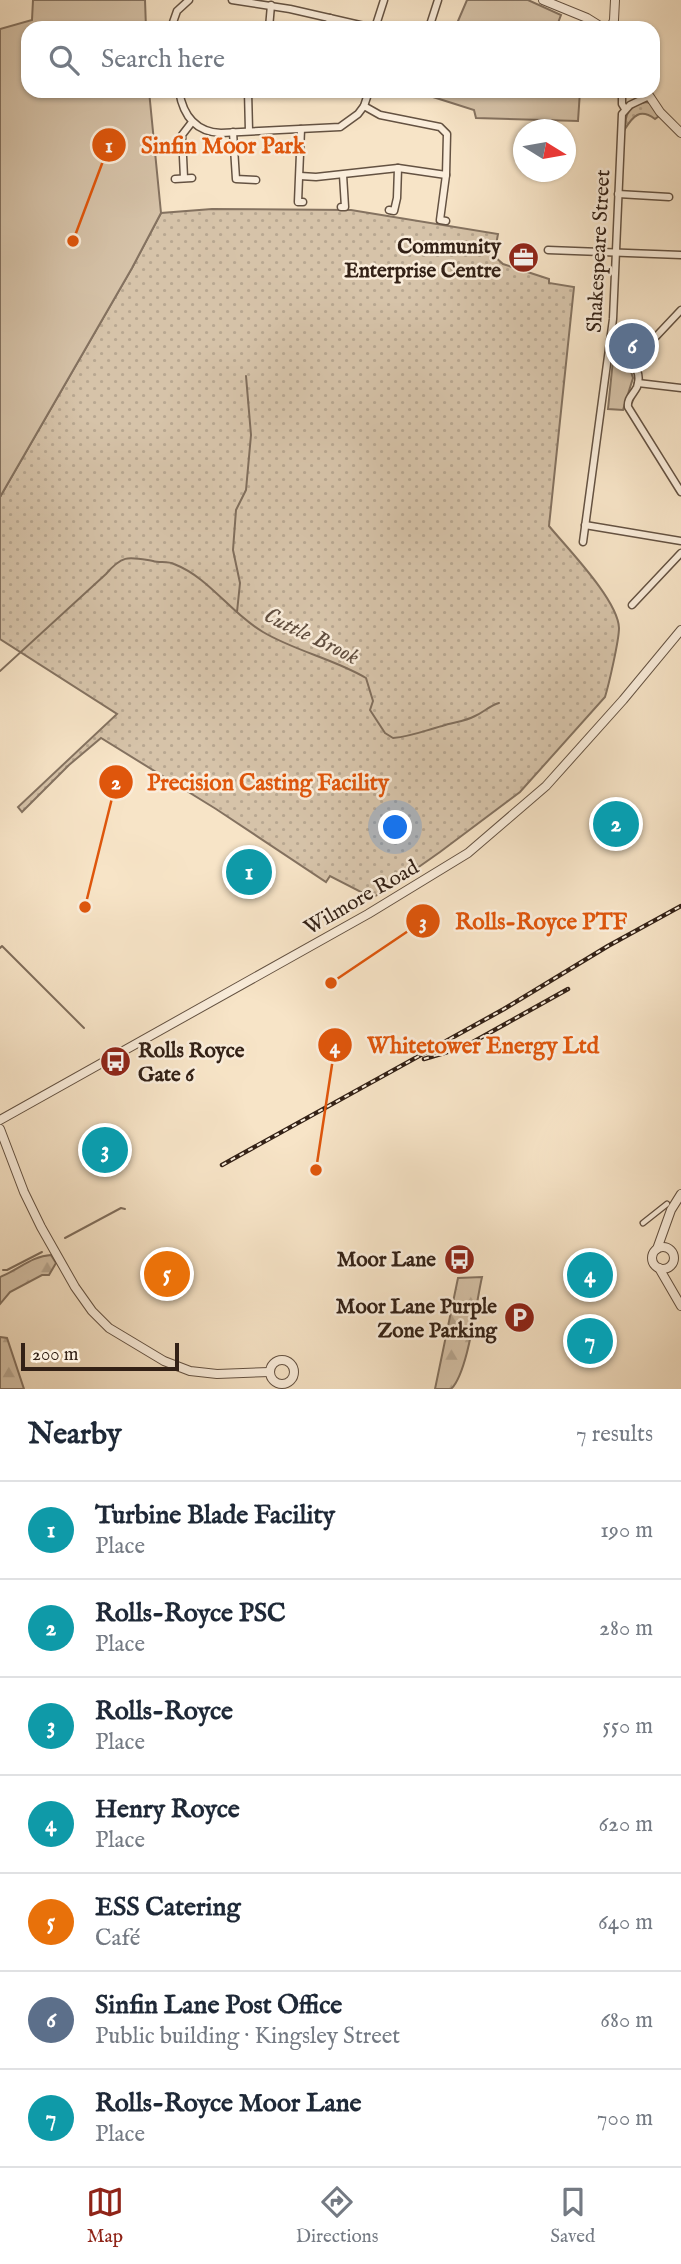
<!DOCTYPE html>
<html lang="en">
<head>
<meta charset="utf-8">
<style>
  :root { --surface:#fff; --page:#f6f6f7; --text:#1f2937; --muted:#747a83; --line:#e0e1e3; --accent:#8f2418 }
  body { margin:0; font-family:"IM FELL English",serif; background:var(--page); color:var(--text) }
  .compass { position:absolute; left:513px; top:119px; width:63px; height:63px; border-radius:50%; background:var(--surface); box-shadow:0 2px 5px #0004; rotate:101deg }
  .scale { position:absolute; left:21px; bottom:18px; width:158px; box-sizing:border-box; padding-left:7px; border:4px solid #332116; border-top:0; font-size:19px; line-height:24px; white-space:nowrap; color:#332116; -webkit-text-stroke:5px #faeddb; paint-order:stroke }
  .you { position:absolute; left:396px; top:828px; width:24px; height:24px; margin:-18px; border:5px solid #fff; border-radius:50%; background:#1a73e8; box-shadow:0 0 0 10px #1a73e833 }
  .badge { display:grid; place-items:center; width:46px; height:46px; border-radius:50%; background:var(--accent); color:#fff; font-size:23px; font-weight:700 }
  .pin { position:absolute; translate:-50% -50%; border:4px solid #fff; box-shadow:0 2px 7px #0006 }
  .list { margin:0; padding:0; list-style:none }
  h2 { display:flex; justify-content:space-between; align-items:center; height:91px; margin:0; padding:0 28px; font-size:30px }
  h2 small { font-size:23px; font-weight:400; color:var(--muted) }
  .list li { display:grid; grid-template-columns:46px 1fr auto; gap:21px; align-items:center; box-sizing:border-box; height:98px; padding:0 28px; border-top:2px solid var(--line) }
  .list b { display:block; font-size:26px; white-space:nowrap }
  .list p { margin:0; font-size:23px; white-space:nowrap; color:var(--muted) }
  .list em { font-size:23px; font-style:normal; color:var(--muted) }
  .icon { flex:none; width:38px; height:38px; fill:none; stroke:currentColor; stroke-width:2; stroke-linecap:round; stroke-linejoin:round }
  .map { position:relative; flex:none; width:681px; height:1389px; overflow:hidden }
  .search { position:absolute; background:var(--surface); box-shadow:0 2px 5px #0004; left:21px; right:21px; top:21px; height:77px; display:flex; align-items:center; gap:18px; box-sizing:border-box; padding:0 24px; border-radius:21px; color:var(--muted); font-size:26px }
  .sheet { height:777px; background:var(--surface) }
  nav { display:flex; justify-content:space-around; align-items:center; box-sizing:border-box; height:98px; border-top:2px solid var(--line); background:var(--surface); font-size:19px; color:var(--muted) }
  nav a { display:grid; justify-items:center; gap:4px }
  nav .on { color:var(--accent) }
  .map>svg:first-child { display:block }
</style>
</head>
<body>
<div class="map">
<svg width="681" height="1389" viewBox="0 0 681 1389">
  <defs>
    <pattern id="grass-dots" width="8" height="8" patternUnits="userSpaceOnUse" patternTransform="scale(1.75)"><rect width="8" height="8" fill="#d6c3a9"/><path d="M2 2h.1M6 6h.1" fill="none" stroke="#b8a791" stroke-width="1.8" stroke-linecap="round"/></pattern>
    <pattern id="forest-firs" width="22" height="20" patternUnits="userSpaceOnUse" patternTransform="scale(1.75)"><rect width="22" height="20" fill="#d6c3a9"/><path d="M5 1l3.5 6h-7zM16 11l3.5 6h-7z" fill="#b8a791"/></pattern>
  </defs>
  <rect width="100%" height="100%" fill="#f7e4c7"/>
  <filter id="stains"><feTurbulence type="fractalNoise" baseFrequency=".00286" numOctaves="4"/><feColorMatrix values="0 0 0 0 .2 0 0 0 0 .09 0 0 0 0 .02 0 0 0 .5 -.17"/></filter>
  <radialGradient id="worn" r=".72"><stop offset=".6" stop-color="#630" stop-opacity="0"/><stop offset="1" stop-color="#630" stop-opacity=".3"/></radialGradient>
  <g fill="url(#grass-dots)" stroke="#847260" stroke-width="2">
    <path d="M 646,102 L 650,103 L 659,116 L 655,119 C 640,108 633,116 625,129 C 625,113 629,106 646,102 Z"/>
    <path d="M 212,209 L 351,210 L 498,234 L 494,256 L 503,264 L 549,279 L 549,283 L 574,287 L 549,526 C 567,548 618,600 619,628 C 619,640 609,684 605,697 L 520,792 L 440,852 L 386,890 L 370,899 L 367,895 L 330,876 L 326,882 L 216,809 L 101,738 L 69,765 L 22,812 L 18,807 L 117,714 L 0,639 L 0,497 L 132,268 L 161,213 Z"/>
  </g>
  <g fill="url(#forest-firs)" stroke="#847260" stroke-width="2">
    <path d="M 51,1255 L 56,1263 L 49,1275 L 42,1275 L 10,1292 L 0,1304 L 0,1277 C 18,1270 32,1256 51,1255 Z"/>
    <path d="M 482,1277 C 476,1303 468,1373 451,1389 L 435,1389 L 458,1278 Z"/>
    <path d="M 0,1337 L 7,1338 L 24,1389 L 0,1389 Z"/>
  </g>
  <g fill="#d6c3a9" stroke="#847260" stroke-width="2">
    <path d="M 33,0 L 145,0 L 146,28 L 28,28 L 28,91 L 149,91 L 161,213 L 132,268 L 0,497 L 0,29 L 32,20 Z"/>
    <path d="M 467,0 L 528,0 L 561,15 L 556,28 L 455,28 Z"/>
    <path d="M 432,91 L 580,91 L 578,121 L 476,118 L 474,110 L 430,96 Z"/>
    <path d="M 613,360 L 629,365 L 633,378 L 623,410 L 608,409 Z"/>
  </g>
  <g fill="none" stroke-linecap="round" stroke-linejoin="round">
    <g stroke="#806e5c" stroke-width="2">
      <path d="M 237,612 L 240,583 L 233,550 L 236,510 L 246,490 L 251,435 L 246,376"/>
      <path d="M 0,671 L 106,574 C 123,554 129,557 153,561 C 159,563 168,561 174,564 C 210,578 230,613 263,632 C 295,651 334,659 366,678 L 373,701 L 370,710 L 385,733 L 393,738 C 413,736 423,731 442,726 C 453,722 464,722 475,716 C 484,712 489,706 499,703"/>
      <path d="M 0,948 L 2,946 L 84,1028"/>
      <path d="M 65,1238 L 121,1208 L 125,1209"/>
      <path d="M 3,1270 L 7,1270 L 42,1252"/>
    </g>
    <defs>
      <path id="pedestrian" d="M 643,1223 L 667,1204"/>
      <g id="minor">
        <path d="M 232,0 L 290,9 L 373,28"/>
        <path d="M 171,28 L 177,11 L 189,0"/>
        <path d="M 269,28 L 271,5"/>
        <path d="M 328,28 L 330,18"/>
        <path d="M 375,28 L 384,0"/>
        <path d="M 429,28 L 438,0"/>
        <path d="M 179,91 C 183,115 195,132 221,133 L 340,127 L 358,114 L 364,106 L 369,91"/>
        <path d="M 248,91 L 249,131"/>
        <path d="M 622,91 L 622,104 L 625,109"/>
        <path d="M 364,106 L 380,115 L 440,127 L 447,134 L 446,175 L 440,220 L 446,221"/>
        <path d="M 301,129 L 298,202 L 303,202"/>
        <path d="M 233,132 L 236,179 L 256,180"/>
        <path d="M 300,176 L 316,177 L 398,168 L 446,175"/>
        <path d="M 184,178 L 182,135 L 192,122"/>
        <path d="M 175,179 L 192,178"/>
        <path d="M 618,194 L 669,197"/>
        <path d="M 341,207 L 345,207 L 343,175"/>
        <path d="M 389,210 L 394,211 L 397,198 L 398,168"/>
        <path d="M 548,250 L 681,255"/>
        <path d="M 609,353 C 626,356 644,367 637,387 C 633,395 627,398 628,407 L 681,492"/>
        <path d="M 632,362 L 681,310"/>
        <path d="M 638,383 L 681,388"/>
        <path d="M 585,525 L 681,541"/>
        <path d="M 583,542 L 613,319 L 622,114 L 630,105 L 649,96"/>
        <path d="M 632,605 L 681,553"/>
      </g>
      <g id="tertiary">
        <path d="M 543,0 L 587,18 L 603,28"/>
        <path d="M 611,28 L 614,20 L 615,0"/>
        <path d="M 646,91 L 660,112 L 681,133"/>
        <path d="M 0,1120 L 368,914 L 468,853 L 546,786 L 623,700 L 681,630"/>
        <path d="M 0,1129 L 24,1192 L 41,1227 L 75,1287 L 92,1311 L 109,1328 L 164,1361 L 190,1371 L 217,1374 L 270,1372"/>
        <circle cx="663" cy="1258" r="11"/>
        <path d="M 657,1249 L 671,1210 L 681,1194"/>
        <path d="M 659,1268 L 681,1306"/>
        <circle cx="282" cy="1372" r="12"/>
      </g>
    </defs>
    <use href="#pedestrian" stroke="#645242" stroke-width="7"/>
    <use href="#minor" stroke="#645242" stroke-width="9"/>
    <use href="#tertiary" stroke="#645242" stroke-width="10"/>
    <use href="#pedestrian" stroke="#faeddb" stroke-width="4.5"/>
    <use href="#minor" stroke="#faeddb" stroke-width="6"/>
    <use href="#tertiary" stroke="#faeddb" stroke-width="8"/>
    <defs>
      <g id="rail">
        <path d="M 424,1059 L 464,1047 L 568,989"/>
        <path d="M 222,1165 L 504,1009 L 608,946 L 681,906"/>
      </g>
    </defs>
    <use href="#rail" stroke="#332116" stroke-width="4.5"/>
    <use href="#rail" stroke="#faeddb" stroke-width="2" stroke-dasharray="5" stroke-linecap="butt"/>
  </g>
  <defs>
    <symbol id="office-disc" viewBox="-11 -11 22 22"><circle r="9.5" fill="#8f2418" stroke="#faeddb"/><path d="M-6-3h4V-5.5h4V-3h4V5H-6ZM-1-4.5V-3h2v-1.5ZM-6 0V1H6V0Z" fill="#fff"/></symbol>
    <symbol id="bus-disc" viewBox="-11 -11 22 22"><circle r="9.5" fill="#8f2418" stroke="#faeddb"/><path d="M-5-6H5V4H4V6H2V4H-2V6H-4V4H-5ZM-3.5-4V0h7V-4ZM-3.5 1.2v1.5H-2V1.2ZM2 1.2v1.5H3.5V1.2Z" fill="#fff"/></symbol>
    <symbol id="parking-disc" viewBox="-11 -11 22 22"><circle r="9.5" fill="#8f2418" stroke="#faeddb"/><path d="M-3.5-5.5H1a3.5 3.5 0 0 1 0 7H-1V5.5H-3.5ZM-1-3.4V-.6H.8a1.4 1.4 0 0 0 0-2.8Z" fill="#fff"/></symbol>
  </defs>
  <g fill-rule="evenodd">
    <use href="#office-disc" x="506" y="240" width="35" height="35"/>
    <use href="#bus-disc" x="98" y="1044" width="35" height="35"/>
    <use href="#bus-disc" x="442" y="1242" width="35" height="35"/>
    <use href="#parking-disc" x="502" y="1300" width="35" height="35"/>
  </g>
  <g text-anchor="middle" stroke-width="5" stroke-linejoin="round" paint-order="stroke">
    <g font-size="21" font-weight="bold" fill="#332116" stroke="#faeddb" text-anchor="end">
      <text x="501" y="253">Community<tspan x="501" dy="24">Enterprise Centre</tspan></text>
      <text x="138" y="1057" text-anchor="start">Rolls Royce<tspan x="138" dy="24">Gate 6</tspan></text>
      <text x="436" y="1266">Moor Lane</text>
      <text x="497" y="1313">Moor Lane Purple<tspan x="497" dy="24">Zone Parking</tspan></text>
    </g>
    <g font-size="21" fill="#332116" stroke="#faeddb">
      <text transform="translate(598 251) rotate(-87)" y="7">Shakespeare Street</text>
      <text transform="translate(361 897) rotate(-30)" y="7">Wilmore Road</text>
    </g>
    <g font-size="23" font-style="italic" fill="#604e3f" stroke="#faeddb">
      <text transform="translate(312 635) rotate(26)" y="8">Cuttle Brook</text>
    </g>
  </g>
  <path fill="none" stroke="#df560c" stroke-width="2.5" d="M73 241L109 145M85 907L116 782M331 983L423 921M316 1170L335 1045"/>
  <g fill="#df560c" stroke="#faeddb" stroke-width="2.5">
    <circle cx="73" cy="241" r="7"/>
    <circle cx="85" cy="907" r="7"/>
    <circle cx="331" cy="983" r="7"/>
    <circle cx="316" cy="1170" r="7"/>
    <circle cx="109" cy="145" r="18"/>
    <circle cx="116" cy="782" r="18"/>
    <circle cx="423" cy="921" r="18"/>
    <circle cx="335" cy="1045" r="18"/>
  </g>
  <g font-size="21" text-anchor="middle" font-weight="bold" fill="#fff">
    <text x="109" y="152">1</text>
    <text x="116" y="789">2</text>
    <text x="423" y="928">3</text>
    <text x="335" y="1053">4</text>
  </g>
  <g font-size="23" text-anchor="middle" font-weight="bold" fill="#df560c" stroke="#faeddb" stroke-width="5" stroke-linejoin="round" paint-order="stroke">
    <text x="223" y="153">Sinfin Moor Park</text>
    <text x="268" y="790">Precision Casting Facility</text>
    <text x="541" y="929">Rolls-Royce PTF</text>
    <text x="483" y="1053">Whitetower Energy Ltd</text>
  </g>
  <rect width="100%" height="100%" filter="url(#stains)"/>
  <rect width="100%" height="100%" fill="url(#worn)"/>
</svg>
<svg class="compass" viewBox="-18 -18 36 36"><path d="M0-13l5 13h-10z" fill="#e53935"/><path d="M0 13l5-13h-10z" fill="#747a83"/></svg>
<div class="scale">200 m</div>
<div class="you"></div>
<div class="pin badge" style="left:249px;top:872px;background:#0f9aa8">1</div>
<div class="pin badge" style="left:616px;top:824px;background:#0f9aa8">2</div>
<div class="pin badge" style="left:105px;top:1150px;background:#0f9aa8">3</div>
<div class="pin badge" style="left:590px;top:1275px;background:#0f9aa8">4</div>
<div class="pin badge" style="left:167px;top:1274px;background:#e8710a">5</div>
<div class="pin badge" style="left:632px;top:346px;background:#5c6f8a">6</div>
<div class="pin badge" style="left:590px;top:1341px;background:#0f9aa8">7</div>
<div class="search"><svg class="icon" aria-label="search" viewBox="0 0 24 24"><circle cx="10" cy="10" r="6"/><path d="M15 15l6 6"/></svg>Search here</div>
</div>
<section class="sheet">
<h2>Nearby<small>7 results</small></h2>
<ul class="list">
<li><span class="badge" style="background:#0f9aa8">1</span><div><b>Turbine Blade Facility</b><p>Place</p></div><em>190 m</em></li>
<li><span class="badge" style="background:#0f9aa8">2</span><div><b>Rolls-Royce PSC</b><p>Place</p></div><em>280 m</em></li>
<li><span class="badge" style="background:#0f9aa8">3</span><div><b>Rolls-Royce</b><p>Place</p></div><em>550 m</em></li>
<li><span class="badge" style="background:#0f9aa8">4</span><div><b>Henry Royce</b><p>Place</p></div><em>620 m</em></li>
<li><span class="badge" style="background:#e8710a">5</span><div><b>ESS Catering</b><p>Café</p></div><em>640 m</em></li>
<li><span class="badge" style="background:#5c6f8a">6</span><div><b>Sinfin Lane Post Office</b><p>Public building · Kingsley Street</p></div><em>680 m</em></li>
<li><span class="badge" style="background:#0f9aa8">7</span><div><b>Rolls-Royce Moor Lane</b><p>Place</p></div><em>700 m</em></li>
</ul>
</section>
<nav>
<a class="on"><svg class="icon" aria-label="map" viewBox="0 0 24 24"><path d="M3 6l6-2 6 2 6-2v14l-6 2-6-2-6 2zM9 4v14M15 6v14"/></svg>Map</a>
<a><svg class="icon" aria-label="directions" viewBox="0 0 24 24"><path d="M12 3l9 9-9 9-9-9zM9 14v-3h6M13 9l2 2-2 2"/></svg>Directions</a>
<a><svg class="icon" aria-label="saved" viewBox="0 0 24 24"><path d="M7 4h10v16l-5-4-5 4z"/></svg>Saved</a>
</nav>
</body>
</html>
